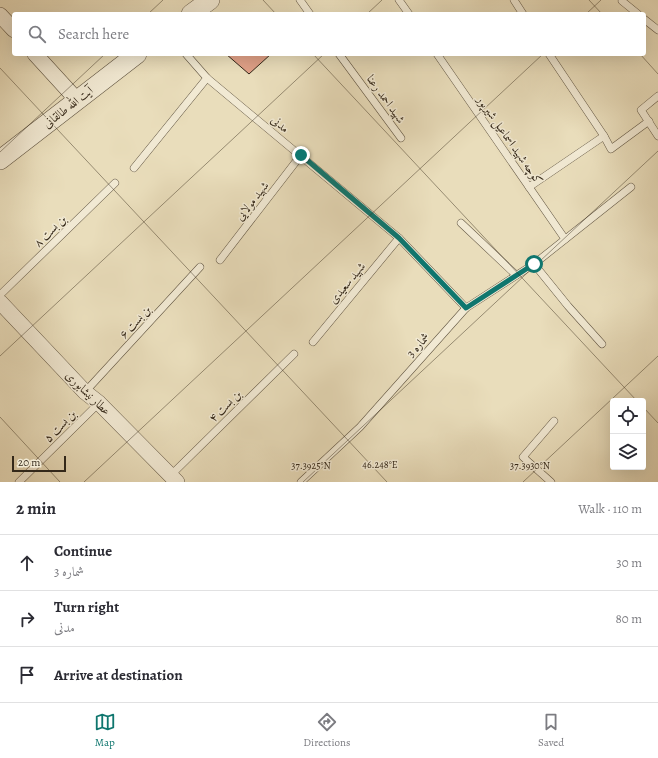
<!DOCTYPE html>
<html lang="en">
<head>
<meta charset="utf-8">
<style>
  :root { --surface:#fff; --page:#f7f7f7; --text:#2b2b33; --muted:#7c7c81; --line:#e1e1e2; --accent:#0f766e }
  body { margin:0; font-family:Alegreya,Amiri,serif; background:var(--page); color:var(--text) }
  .controls { position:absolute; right:12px; bottom:12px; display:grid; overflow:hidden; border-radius:4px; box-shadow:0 4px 16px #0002 }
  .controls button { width:36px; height:36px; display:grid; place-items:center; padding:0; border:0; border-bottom:1px solid var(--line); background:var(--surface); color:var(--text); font:20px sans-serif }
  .scale { position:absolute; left:12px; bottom:10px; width:54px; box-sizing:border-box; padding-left:4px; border:2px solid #342819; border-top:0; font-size:11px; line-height:14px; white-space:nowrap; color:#342819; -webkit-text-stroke:3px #f1e9d3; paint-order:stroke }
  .stop { position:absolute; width:12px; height:12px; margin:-9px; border:3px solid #0f766e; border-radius:50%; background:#fff }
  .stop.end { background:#0f766e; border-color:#fff; box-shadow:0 1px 4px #0008 }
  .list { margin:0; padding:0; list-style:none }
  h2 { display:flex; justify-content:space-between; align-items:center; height:52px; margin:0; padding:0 16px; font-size:17px }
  h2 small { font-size:13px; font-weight:400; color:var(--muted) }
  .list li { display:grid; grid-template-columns:26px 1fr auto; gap:12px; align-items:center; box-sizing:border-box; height:56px; padding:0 16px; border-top:1px solid var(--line) }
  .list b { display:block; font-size:15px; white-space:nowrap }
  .list p { margin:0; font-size:13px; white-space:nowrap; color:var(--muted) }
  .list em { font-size:13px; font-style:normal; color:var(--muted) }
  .icon { flex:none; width:22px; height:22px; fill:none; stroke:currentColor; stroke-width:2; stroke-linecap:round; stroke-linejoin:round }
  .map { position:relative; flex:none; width:658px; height:482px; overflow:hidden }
  .search { position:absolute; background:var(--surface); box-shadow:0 4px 16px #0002; left:12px; right:12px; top:12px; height:44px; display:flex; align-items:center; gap:10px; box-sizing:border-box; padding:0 14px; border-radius:4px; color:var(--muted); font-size:15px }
  .sheet { height:220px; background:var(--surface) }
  nav { display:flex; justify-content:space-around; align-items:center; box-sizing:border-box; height:56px; border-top:1px solid var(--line); background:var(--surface); font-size:11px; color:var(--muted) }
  nav a { display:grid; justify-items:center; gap:2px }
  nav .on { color:var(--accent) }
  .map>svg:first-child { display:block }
</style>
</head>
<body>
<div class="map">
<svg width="658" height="482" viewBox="0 0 658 482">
  <rect width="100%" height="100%" fill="#e9ddbb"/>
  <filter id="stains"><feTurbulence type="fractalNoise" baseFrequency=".005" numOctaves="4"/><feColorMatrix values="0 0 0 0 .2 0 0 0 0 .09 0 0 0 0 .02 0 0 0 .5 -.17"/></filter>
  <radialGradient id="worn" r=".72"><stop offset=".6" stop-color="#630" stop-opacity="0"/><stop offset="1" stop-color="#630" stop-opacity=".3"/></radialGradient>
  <path fill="#de9f86" stroke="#342819" d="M 226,54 L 271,54 L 249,74 Z"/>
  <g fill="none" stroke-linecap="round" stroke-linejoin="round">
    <defs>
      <g id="service">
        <path d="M 300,0 L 310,14"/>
        <path d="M 399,0 L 409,14"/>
        <path d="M 514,0 L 523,14"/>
        <path d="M 622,1 L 638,14"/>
        <path d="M 644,19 L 658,30"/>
        <path d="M 186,54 L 207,78 L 399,238 L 466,308"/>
        <path d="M 339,54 L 401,138"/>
        <path d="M 437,54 L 565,239"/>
        <path d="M 549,54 L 604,136 L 611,149 L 649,121"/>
        <path d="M 658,96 L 641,110 L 658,136"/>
        <path d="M 134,168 L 207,78"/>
        <path d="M 529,187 L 604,136"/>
        <path d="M 461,223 L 516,275"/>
        <path d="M 220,260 L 301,155"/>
        <path d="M 534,264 L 568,306 L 602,344"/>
        <path d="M 0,295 L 115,183"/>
        <path d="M 313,342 L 399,238"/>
        <path d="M 85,392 L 200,267"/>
        <path d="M 171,475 L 294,354"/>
        <path d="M 19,482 L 99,403"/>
        <path d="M 301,482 L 360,427 L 466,308 L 534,264 L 631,187"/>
        <path d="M 551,482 L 523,457 L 554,421"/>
      </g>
      <g id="minor">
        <path d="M 0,15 L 14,30"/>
        <path d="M 35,54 L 77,100"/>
        <path d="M 0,302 L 85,392 L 99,403 L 177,482"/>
      </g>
      <g id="tertiary">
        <path d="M 191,14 L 210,0"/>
        <path d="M 0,160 L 137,54"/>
      </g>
    </defs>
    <use href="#service" stroke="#615542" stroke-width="8"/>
    <use href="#minor" stroke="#615542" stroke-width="16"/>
    <use href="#tertiary" stroke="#615542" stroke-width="20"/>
    <use href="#service" stroke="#f1e9d3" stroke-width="7"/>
    <use href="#minor" stroke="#f1e9d3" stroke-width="15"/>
    <use href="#tertiary" stroke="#f1e9d3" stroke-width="19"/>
  </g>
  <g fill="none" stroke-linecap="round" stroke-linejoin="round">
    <path stroke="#0f766e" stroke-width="5" d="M 301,155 L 399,238 L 466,308 L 534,264"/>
  </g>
  <path fill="none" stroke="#342819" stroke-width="1" stroke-opacity="0.45" d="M 263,0 L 276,14M 589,0 L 602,14M 148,14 L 163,0M 367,14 L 382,0M 586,14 L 601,0M 313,54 L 637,401M 640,54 L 658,74M 0,68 L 387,482M 0,152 L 105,54M 0,356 L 324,54M 643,407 L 658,423M 0,417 L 60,482M 84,482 L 543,54M 303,482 L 658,151M 523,482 L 658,356"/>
  <g text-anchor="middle" stroke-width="3" stroke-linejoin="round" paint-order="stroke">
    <g font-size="12" fill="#342819" stroke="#f1e9d3">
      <text transform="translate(386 99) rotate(54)" y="4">شهید احمد رعنا</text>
      <text transform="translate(68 107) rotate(-38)" y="4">آیت الله طالقانی</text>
      <text transform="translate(280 124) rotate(40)" y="4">مدنی</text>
      <text transform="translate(510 140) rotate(55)" y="4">کوچه شهید اسماعیل شیرپور</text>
      <text transform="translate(252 201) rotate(-52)" y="4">شهید مولایی</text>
      <text transform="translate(50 231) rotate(-44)" y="4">بن بست ۸</text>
      <text transform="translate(347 283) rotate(-50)" y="4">شهید سعیدی</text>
      <text transform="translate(135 322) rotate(-47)" y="4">بن بست ۶</text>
      <text transform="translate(418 345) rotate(-48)" y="4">شماره 3</text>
      <text transform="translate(88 393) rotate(44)" y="4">عطار نیشابوری</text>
      <text transform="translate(225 406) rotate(-44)" y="4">بن بست ۴</text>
      <text transform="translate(60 426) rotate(-45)" y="4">بن بست ۵</text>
    </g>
  </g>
  <g font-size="10" text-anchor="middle" fill="#342819" stroke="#f1e9d3" stroke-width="3" stroke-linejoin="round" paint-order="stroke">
    <text x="380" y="468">46.248°E</text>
    <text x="311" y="469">37.3925°N</text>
    <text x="530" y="469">37.3930°N</text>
  </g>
  <rect width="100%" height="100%" filter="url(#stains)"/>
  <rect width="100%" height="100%" fill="url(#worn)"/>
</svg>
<div class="controls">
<button><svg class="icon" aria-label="locate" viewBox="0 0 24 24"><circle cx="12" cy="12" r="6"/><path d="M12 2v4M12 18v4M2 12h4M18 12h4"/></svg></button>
<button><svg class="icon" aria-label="layers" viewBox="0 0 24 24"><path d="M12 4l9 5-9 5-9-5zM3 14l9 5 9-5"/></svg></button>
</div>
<div class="scale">20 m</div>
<div class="stop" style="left:534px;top:264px"></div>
<div class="stop end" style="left:301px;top:155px"></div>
<div class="search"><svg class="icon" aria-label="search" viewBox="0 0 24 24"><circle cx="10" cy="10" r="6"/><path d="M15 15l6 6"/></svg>Search here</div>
</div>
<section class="sheet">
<h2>2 min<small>Walk · 110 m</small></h2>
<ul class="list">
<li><svg class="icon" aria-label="ahead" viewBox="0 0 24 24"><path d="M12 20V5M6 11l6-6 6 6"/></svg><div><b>Continue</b><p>شماره 3</p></div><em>30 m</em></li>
<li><svg class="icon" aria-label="right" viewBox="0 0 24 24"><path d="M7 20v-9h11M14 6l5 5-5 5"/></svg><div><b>Turn right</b><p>مدنی</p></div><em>80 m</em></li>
<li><svg class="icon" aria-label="arrive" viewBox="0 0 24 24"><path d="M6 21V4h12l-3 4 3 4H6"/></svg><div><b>Arrive at destination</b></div></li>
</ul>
</section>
<nav>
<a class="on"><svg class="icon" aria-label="map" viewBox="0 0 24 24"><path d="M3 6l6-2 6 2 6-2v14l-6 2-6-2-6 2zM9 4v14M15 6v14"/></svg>Map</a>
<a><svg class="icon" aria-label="directions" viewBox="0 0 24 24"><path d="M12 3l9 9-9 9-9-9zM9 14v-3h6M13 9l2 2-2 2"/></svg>Directions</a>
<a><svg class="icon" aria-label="saved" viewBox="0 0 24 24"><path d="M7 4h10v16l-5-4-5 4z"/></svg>Saved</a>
</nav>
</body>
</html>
